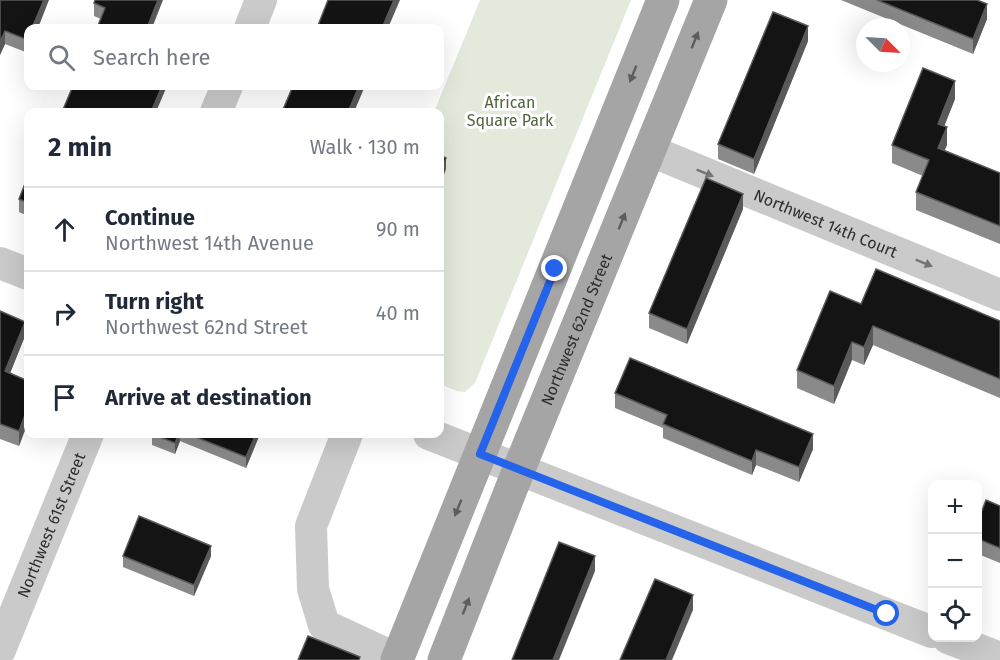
<!DOCTYPE html>
<html lang="en">
<head>
<meta charset="utf-8">
<style>
  :root { --surface:#fff; --page:#f2f2f3; --text:#1f2937; --muted:#747a83; --line:#e0e1e3 }
  body { margin:0; font-family:"Fira Sans",sans-serif; background:var(--page); color:var(--text) }
  .controls { position:absolute; right:18px; bottom:18px; display:grid; overflow:hidden; border-radius:12px; box-shadow:0 6px 24px #0002 }
  .controls button { width:54px; height:54px; display:grid; place-items:center; padding:0; border:0; border-bottom:2px solid var(--line); background:var(--surface); color:var(--text); font:30px sans-serif }
  .compass { position:absolute; left:856px; top:18px; width:54px; height:54px; border-radius:50%; background:var(--surface); box-shadow:0 6px 24px #0002; rotate:114deg }
  .stop { position:absolute; width:18px; height:18px; margin:-14px; border:4px solid #2563eb; border-radius:50%; background:#fff }
  .stop.end { background:#2563eb; border-color:#fff; box-shadow:0 2px 6px #0008 }
  .list { margin:0; padding:0; list-style:none }
  h2 { display:flex; justify-content:space-between; align-items:center; height:78px; margin:0; padding:0 24px; font-size:26px }
  h2 small { font-size:20px; font-weight:400; color:var(--muted) }
  .list li { display:grid; grid-template-columns:39px 1fr auto; gap:18px; align-items:center; box-sizing:border-box; height:84px; padding:0 24px; border-top:2px solid var(--line) }
  .list b { display:block; font-size:22px; white-space:nowrap }
  .list p { margin:0; font-size:20px; white-space:nowrap; color:var(--muted) }
  .list em { font-size:20px; font-style:normal; color:var(--muted) }
  .icon { flex:none; width:33px; height:33px; fill:none; stroke:currentColor; stroke-width:2; stroke-linecap:round; stroke-linejoin:round }
  .map { position:relative; flex:none; width:1000px; height:660px; overflow:hidden }
  .search { position:absolute; background:var(--surface); box-shadow:0 6px 24px #0002; left:24px; top:24px; width:420px; height:66px; display:flex; align-items:center; gap:15px; box-sizing:border-box; padding:0 21px; border-radius:12px; color:var(--muted); font-size:22px }
  .panel { position:absolute; background:var(--surface); box-shadow:0 6px 24px #0002; left:24px; top:108px; width:420px; height:330px; border-radius:12px }
  .map>svg:first-child { display:block }
</style>
</head>
<body>
<div class="map">
<svg width="1000" height="660" viewBox="0 0 1000 660">
  <rect width="100%" height="100%" fill="#fff"/>
  <path fill="#e3eadc" d="M 480,0 L 631,0 L 475,383 L 465,392 L 457,391 L 440,384 L 440,112 L 434,112 Z"/>
  <g fill="none" stroke-linecap="round" stroke-linejoin="round">
    <g stroke="#cacaca" stroke-width="32">
      <path d="M 250,28 L 261,0"/>
      <path d="M 216,112 L 227,86"/>
      <path id="s1" d="M 651,151 L 1000,295"/>
      <path d="M 0,263 L 28,274"/>
      <path d="M 347,434 L 311,526 L 313,589 L 324,625 L 397,659"/>
      <path d="M 429,434 L 932,632"/>
      <path d="M 948,638 L 1000,658"/>
      <path id="s2" d="M 0,650 L 88,434"/>
    </g>
    <g stroke="#a5a5a5" stroke-width="33">
      <path d="M 397,660 L 663,0"/>
      <path id="s3" d="M 444,660 L 519,469 L 711,0"/>
    </g>
  </g>
  <g fill="#8a8a8a">
    <path d="M 0,0 L 28,28 L 28,53 L 5,44 L 0,55 Z"/>
    <path d="M 163,0 L 101,19 L 94,16 L 94,3 Z"/>
    <path d="M 841,0 L 977,0 L 987,19 L 973,54 Z"/>
    <path d="M 808,41 L 754,174 L 718,159 L 718,144 Z"/>
    <path d="M 955,99 L 944,126 L 947,145 L 944,150 L 1000,173 L 1000,244 L 916,210 L 916,192 L 923,176 L 892,163 L 892,145 Z"/>
    <path d="M 28,176 L 28,216 L 19,212 L 19,199 Z"/>
    <path d="M 743,209 L 687,344 L 649,328 L 649,313 Z"/>
    <path d="M 861,304 L 1000,321 L 1000,398 L 873,345 L 864,365 L 852,360 L 834,404 L 797,388 L 797,370 Z"/>
    <path d="M 0,311 L 25,336 L 10,373 L 28,381 L 28,422 L 19,446 L 0,439 Z"/>
    <path d="M 615,393 L 813,449 L 799,482 L 756,465 L 752,475 L 663,438 L 663,428 L 615,408 Z"/>
    <path d="M 152,434 L 260,434 L 246,468 L 180,441 L 175,454 L 152,445 Z"/>
    <path d="M 1000,506 L 1000,563 L 978,554 L 978,521 Z"/>
    <path d="M 123,556 L 211,556 L 194,596 L 123,567 Z"/>
  </g>
  <g fill="#5a5a5a">
    <path d="M 44,0 L 49,0 L 38,28 L 32,28 Z"/>
    <path d="M 158,0 L 163,0 L 152,28 L 147,28 Z"/>
    <path d="M 394,0 L 400,0 L 388,28 L 382,28 Z"/>
    <path d="M 987,4 L 987,19 L 973,54 L 973,39 Z"/>
    <path d="M 808,26 L 808,41 L 754,174 L 754,159 Z"/>
    <path d="M 5,31 L 5,44 L 0,55 L 0,42 Z"/>
    <path d="M 955,81 L 955,99 L 938,142 L 938,124 Z"/>
    <path d="M 162,86 L 167,86 L 156,112 L 151,112 Z"/>
    <path d="M 359,86 L 365,86 L 354,112 L 348,112 Z"/>
    <path d="M 947,127 L 947,145 L 938,166 L 938,148 Z"/>
    <path d="M 446,158 L 446,169 L 440,186 L 440,176 Z"/>
    <path d="M 743,194 L 743,209 L 687,344 L 687,329 Z"/>
    <path d="M 25,322 L 25,336 L 5,386 L 5,371 Z"/>
    <path d="M 873,326 L 873,345 L 864,365 L 864,347 Z"/>
    <path d="M 852,342 L 852,360 L 834,404 L 834,386 Z"/>
    <path d="M 28,407 L 28,422 L 19,446 L 19,431 Z"/>
    <path d="M 179,434 L 180,434 L 180,441 L 175,454 L 175,443 Z"/>
    <path d="M 256,434 L 260,434 L 246,468 L 246,457 Z"/>
    <path d="M 813,434 L 813,449 L 799,482 L 799,467 Z"/>
    <path d="M 756,450 L 756,465 L 752,475 L 752,461 Z"/>
    <path d="M 211,546 L 211,556 L 194,596 L 194,585 Z"/>
    <path d="M 595,556 L 595,571 L 559,660 L 553,660 Z"/>
    <path d="M 693,595 L 693,610 L 672,660 L 666,660 Z"/>
  </g>
  <g fill="#141414" stroke="#5a5a5a" stroke-width="1.5">
    <path d="M 0,0 L 44,0 L 32,28 L 28,28 L 28,40 L 5,31 L 0,42 Z"/>
    <path d="M 95,0 L 158,0 L 147,28 L 97,28 L 105,8 L 94,3 Z"/>
    <path d="M 328,0 L 394,0 L 382,28 L 317,28 Z"/>
    <path d="M 877,0 L 977,0 L 987,4 L 973,39 Z"/>
    <path d="M 773,12 L 808,26 L 754,159 L 718,144 Z"/>
    <path d="M 923,68 L 955,81 L 938,124 L 947,127 L 938,148 L 1000,173 L 1000,226 L 916,192 L 929,160 L 892,145 Z"/>
    <path d="M 73,86 L 162,86 L 151,112 L 62,112 Z"/>
    <path d="M 293,86 L 359,86 L 348,112 L 282,112 Z"/>
    <path d="M 440,155 L 446,158 L 440,176 Z"/>
    <path d="M 28,176 L 28,203 L 19,199 Z"/>
    <path d="M 706,178 L 743,194 L 687,329 L 649,313 Z"/>
    <path d="M 876,269 L 1000,321 L 1000,379 L 873,326 L 864,347 L 852,342 L 834,386 L 797,370 L 830,291 L 861,304 Z"/>
    <path d="M 0,311 L 25,322 L 5,371 L 28,381 L 28,407 L 19,431 L 0,424 Z"/>
    <path d="M 630,358 L 813,434 L 799,467 L 756,450 L 752,461 L 663,424 L 667,415 L 615,393 Z"/>
    <path d="M 152,434 L 179,434 L 175,443 Z"/>
    <path d="M 188,434 L 256,434 L 246,457 Z"/>
    <path d="M 986,500 L 1000,506 L 1000,548 L 978,539 L 978,521 Z"/>
    <path d="M 139,516 L 211,546 L 194,585 L 123,556 Z"/>
    <path d="M 559,542 L 595,556 L 553,660 L 512,660 Z"/>
    <path d="M 655,579 L 693,595 L 666,660 L 620,660 Z"/>
    <path d="M 308,636 L 360,657 L 359,660 L 298,660 Z"/>
  </g>
  <defs><path id="oneway-solid" d="M-6-.8H1V-3.2L6.5 0L1 3.2V.8H-6Z" transform="scale(1.5)"/></defs>
  <g fill="#5d5d5d">
    <use href="#oneway-solid" transform="translate(695 40) rotate(-68)"/>
    <use href="#oneway-solid" transform="translate(633 74) rotate(112)"/>
    <use href="#oneway-solid" transform="translate(622 221) rotate(-68)"/>
    <use href="#oneway-solid" transform="translate(458 508) rotate(112)"/>
    <use href="#oneway-solid" transform="translate(466 606) rotate(-69)"/>
  </g>
  <g fill="#747474">
    <use href="#oneway-solid" transform="translate(705 173) rotate(22)"/>
    <use href="#oneway-solid" transform="translate(924 263) rotate(22)"/>
  </g>
  <g fill="none" stroke-linecap="round" stroke-linejoin="round">
    <path stroke="#2563eb" stroke-width="8" d="M 555,269 L 480,454 L 887,614"/>
  </g>
  <g text-anchor="middle" stroke-width="6" stroke-linejoin="round" paint-order="stroke">
    <g font-size="16" fill="#50653f" stroke="#fff">
      <text x="510" y="108">African<tspan x="510" dy="18">Square Park</tspan></text>
    </g>
    <g font-size="16" fill="#2d2d2d" stroke="#fff">
      <text dy="6" stroke="none"><textPath href="#s1" startOffset="189">Northwest 14th Court</textPath></text>
      <text dy="6" stroke="none"><textPath href="#s3" startOffset="356">Northwest 62nd Street</textPath></text>
      <text dy="6" stroke="none"><textPath href="#s2" startOffset="135">Northwest 61st Street</textPath></text>
    </g>
  </g>
</svg>
<div class="controls">
<button>+</button>
<button>−</button>
<button><svg class="icon" aria-label="locate" viewBox="0 0 24 24"><circle cx="12" cy="12" r="6"/><path d="M12 2v4M12 18v4M2 12h4M18 12h4"/></svg></button>
</div>
<svg class="compass" viewBox="-18 -18 36 36"><path d="M0-13l5 13h-10z" fill="#e53935"/><path d="M0 13l5-13h-10z" fill="#747a83"/></svg>
<div class="stop" style="left:887px;top:614px"></div>
<div class="stop end" style="left:555px;top:269px"></div>
<div class="search"><svg class="icon" aria-label="search" viewBox="0 0 24 24"><circle cx="10" cy="10" r="6"/><path d="M15 15l6 6"/></svg>Search here</div>
<section class="panel">
<h2>2 min<small>Walk · 130 m</small></h2>
<ul class="list">
<li><svg class="icon" aria-label="ahead" viewBox="0 0 24 24"><path d="M12 20V5M6 11l6-6 6 6"/></svg><div><b>Continue</b><p>Northwest 14th Avenue</p></div><em>90 m</em></li>
<li><svg class="icon" aria-label="right" viewBox="0 0 24 24"><path d="M7 20v-9h11M14 6l5 5-5 5"/></svg><div><b>Turn right</b><p>Northwest 62nd Street</p></div><em>40 m</em></li>
<li><svg class="icon" aria-label="arrive" viewBox="0 0 24 24"><path d="M6 21V4h12l-3 4 3 4H6"/></svg><div><b>Arrive at destination</b></div></li>
</ul>
</section>
</div>
</body>
</html>
